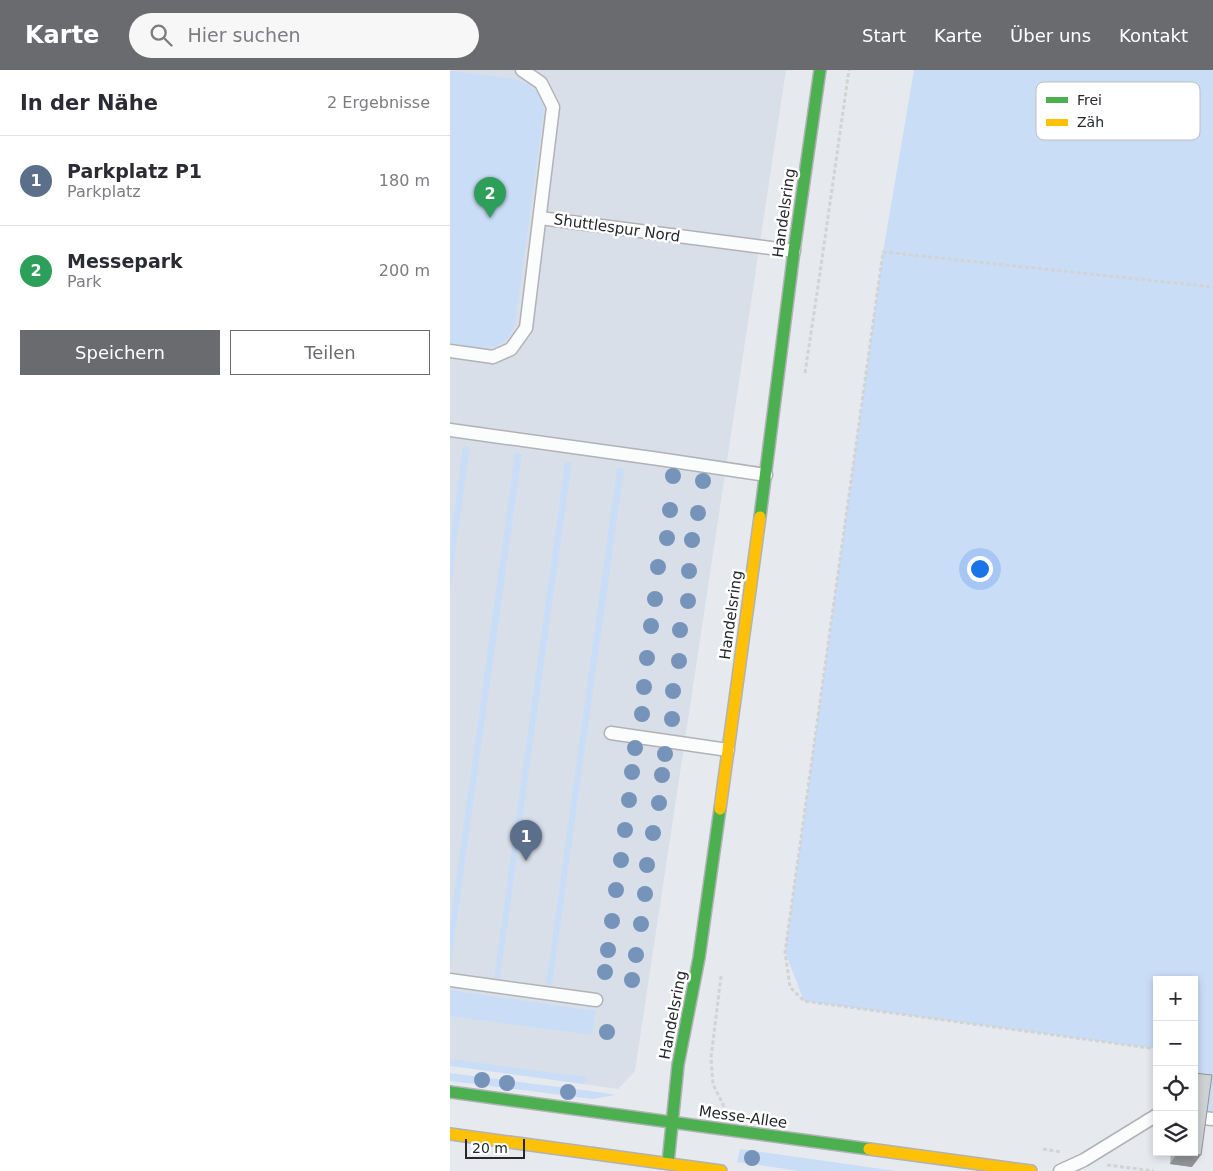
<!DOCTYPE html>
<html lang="de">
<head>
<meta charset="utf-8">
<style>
  :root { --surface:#fff; --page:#f7f7f7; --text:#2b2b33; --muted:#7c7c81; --line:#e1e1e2; --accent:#696b6f }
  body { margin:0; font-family:"DejaVu Sans",sans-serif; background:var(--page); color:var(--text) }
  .controls { position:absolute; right:15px; bottom:15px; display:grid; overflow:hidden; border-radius:0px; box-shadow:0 2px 8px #0003 }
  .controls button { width:45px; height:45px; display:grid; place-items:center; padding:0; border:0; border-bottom:1px solid var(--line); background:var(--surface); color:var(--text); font:25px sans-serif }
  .scale { position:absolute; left:15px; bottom:12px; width:60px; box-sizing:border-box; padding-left:5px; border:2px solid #25272a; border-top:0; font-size:14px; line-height:18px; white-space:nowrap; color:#25272a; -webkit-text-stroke:4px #fff; paint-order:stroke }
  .you { position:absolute; left:529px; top:498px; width:18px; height:18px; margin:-12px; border:4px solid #fff; border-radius:50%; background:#1a73e8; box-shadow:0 0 0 8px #1a73e833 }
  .badge { display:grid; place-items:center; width:32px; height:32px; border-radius:50%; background:var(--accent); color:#fff; font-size:16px; font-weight:700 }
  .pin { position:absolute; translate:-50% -41px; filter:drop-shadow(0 1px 2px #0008) }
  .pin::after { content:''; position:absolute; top:26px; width:18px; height:15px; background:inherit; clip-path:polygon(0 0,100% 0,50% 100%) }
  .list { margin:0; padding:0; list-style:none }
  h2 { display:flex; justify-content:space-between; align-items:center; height:65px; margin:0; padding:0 20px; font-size:21px }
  h2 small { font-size:16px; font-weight:400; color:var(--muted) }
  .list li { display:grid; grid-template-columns:32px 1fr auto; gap:15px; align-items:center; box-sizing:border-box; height:90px; padding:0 20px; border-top:1px solid var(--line) }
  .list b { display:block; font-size:19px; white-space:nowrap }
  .list p { margin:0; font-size:16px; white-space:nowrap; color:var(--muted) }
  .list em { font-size:16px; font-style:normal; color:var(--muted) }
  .actions { display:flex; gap:10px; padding:15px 20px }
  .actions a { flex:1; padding:11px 0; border:1px solid var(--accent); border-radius:0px; text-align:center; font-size:18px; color:var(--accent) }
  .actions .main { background:var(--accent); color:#fff }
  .icon { flex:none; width:28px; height:28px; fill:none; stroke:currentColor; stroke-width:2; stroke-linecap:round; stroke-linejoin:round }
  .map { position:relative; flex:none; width:763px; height:1101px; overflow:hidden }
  header { display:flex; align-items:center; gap:30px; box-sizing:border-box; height:70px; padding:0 25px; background:var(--accent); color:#fff }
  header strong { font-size:24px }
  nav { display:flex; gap:28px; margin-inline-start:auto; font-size:18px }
  .search { width:350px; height:45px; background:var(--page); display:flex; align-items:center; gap:12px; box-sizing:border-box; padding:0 18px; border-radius:28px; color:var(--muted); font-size:19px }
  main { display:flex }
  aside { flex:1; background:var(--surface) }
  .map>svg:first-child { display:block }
</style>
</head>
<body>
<header>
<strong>Karte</strong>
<div class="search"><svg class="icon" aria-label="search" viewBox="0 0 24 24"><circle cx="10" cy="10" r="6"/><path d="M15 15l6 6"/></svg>Hier suchen</div>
<nav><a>Start</a><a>Karte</a><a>Über uns</a><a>Kontakt</a></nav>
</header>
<main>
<aside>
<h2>In der Nähe<small>2 Ergebnisse</small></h2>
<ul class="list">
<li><span class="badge" style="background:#5c6f8a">1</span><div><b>Parkplatz P1</b><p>Parkplatz</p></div><em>180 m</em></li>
<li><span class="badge" style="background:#2e9e5b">2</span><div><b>Messepark</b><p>Park</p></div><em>200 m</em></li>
</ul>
<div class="actions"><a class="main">Speichern</a><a>Teilen</a></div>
</aside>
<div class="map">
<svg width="763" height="1101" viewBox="0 0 763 1101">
  <rect width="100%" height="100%" fill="#e6eaee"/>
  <path fill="#d8dfe9" d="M 0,0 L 336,0 L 185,1001 L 168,1019 L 0,995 Z"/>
  <g fill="#caddf7">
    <path d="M 464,0 L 763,0 L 763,1049 L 744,1047 L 744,910 L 707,910 L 707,979 L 354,931 L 335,882 L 433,182 Z"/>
    <path d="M 0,1 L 63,9 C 81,14 90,20 94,39 L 65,253 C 55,287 27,277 0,273 Z"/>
    <path d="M 13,376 L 20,377 L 0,520 L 0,473 Z"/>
    <path d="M 65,383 L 72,384 L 0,900 L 0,853 Z"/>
    <path d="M 115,392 L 122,392 L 50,909 L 44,908 Z"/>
    <path d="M 167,398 L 174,399 L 102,915 L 96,914 Z"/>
    <path d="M 0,920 L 146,941 L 142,965 L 0,946 Z"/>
    <path d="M 0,989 L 136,1007 L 134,1014 L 0,996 Z"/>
    <path d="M 0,1003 L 148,1022 L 166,1025 L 143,1029 L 0,1011 Z"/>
    <path d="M 290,1079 L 446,1101 L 350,1101 L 287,1092 Z"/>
  </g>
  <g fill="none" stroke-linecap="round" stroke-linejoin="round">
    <defs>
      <g id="lane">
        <path d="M 90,148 L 344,181"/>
        <path d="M 0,281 L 43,287 L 61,279 L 76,258 L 103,37 L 91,13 L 72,0"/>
        <path d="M 0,360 L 209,389 L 316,405"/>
        <path d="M 161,663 L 278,680"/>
        <path d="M 0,910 L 146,930"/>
        <path d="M 744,1047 L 763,1049"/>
        <path d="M 610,1101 L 634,1090 L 707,1045"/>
      </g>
      <g id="fast">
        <path d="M 310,447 L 344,181 L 370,0"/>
        <path d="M 0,1022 L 419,1079"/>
        <path d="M 218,1093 L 228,995 L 249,888 L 270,739"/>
      </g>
      <g id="slow">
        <path d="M 270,739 L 310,447"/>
        <path d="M 0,1064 L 271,1101"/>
        <path d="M 419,1079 L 581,1101"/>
      </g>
    </defs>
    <use href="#lane" stroke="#b0b2b6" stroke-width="15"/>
    <use href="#fast" stroke="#b0b2b6" stroke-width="14"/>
    <use href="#slow" stroke="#b0b2b6" stroke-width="14"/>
    <g stroke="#d2d3d4" stroke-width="3" stroke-dasharray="4 2.5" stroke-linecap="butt">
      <path d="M 355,303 L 370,203 L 399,0"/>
      <path d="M 271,906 L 261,988 L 263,1014 L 274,1037"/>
      <path d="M 707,979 L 354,931 L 340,917 L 335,882 L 433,182 L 763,217"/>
      <path d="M 593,1079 L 611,1082"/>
      <path d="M 657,1095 L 704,1101"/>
    </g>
    <use href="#lane" stroke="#fbfcfc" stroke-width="12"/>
    <use href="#fast" stroke="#4caf50" stroke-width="11"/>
    <use href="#slow" stroke="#ffc107" stroke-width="11"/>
  </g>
  <g fill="#7693ba">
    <circle cx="223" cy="406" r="8"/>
    <circle cx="253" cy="411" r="8"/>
    <circle cx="220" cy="440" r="8"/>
    <circle cx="248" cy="443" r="8"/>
    <circle cx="217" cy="468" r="8"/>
    <circle cx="242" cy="470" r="8"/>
    <circle cx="208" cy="497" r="8"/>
    <circle cx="239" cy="501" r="8"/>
    <circle cx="205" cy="529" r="8"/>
    <circle cx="238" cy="531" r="8"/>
    <circle cx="201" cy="556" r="8"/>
    <circle cx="230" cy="560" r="8"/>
    <circle cx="197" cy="588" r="8"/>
    <circle cx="229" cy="591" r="8"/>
    <circle cx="194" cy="617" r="8"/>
    <circle cx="223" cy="621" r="8"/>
    <circle cx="192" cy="644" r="8"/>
    <circle cx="222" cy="649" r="8"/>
    <circle cx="185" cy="678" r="8"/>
    <circle cx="215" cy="684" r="8"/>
    <circle cx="182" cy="702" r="8"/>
    <circle cx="212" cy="705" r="8"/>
    <circle cx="179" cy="730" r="8"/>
    <circle cx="209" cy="733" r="8"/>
    <circle cx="175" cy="760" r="8"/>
    <circle cx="203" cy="763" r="8"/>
    <circle cx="171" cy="790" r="8"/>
    <circle cx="197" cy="795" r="8"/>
    <circle cx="166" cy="820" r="8"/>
    <circle cx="195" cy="824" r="8"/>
    <circle cx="162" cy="851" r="8"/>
    <circle cx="191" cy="854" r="8"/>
    <circle cx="158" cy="880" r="8"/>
    <circle cx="186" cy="885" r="8"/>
    <circle cx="155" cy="902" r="8"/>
    <circle cx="182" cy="910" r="8"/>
    <circle cx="157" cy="962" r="8"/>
    <circle cx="32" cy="1010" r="8"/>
    <circle cx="57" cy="1013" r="8"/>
    <circle cx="118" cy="1022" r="8"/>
    <circle cx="302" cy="1088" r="8"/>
  </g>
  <path fill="#b2b5b7" d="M 721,1082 L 744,1082 L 742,1097 L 720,1094 Z"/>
  <path fill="#919395" d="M 728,1082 L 734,1082 L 751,1085 L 742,1097 L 720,1094 Z"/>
  <path fill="#cfd2d5" stroke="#919395" d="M 744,1003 L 762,1005 L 751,1085 L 734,1082 L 744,1082 Z"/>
  <g text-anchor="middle" stroke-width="5" stroke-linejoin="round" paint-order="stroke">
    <g font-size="15" fill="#25272a" stroke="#fff">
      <text transform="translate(334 143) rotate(-82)" y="5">Handelsring</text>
      <text transform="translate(167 158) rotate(8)" y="5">Shuttlespur Nord</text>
      <text transform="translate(281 545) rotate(-82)" y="5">Handelsring</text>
      <text transform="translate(223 945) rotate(-79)" y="5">Handelsring</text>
      <text transform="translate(293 1047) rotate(8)" y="5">Messe-Allee</text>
    </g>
  </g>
  <rect x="586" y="12" width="164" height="58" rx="8" fill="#fff" stroke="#bebebf" stroke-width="1"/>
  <rect x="596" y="27" width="22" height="6" fill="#4caf50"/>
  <rect x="596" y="49" width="22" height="7" fill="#ffc107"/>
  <g font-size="14" fill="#25272a">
    <text x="627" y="35">Frei</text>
    <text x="627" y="57">Zäh</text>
  </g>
</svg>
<div class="controls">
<button>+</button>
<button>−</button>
<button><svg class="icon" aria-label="locate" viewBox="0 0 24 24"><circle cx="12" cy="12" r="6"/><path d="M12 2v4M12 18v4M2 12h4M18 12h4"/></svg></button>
<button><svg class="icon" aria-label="layers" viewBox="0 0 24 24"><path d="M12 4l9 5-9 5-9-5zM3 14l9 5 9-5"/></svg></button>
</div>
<div class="scale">20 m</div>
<div class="you"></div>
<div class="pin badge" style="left:76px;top:791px;background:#5c6f8a">1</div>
<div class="pin badge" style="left:40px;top:148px;background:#2e9e5b">2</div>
</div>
</main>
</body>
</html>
